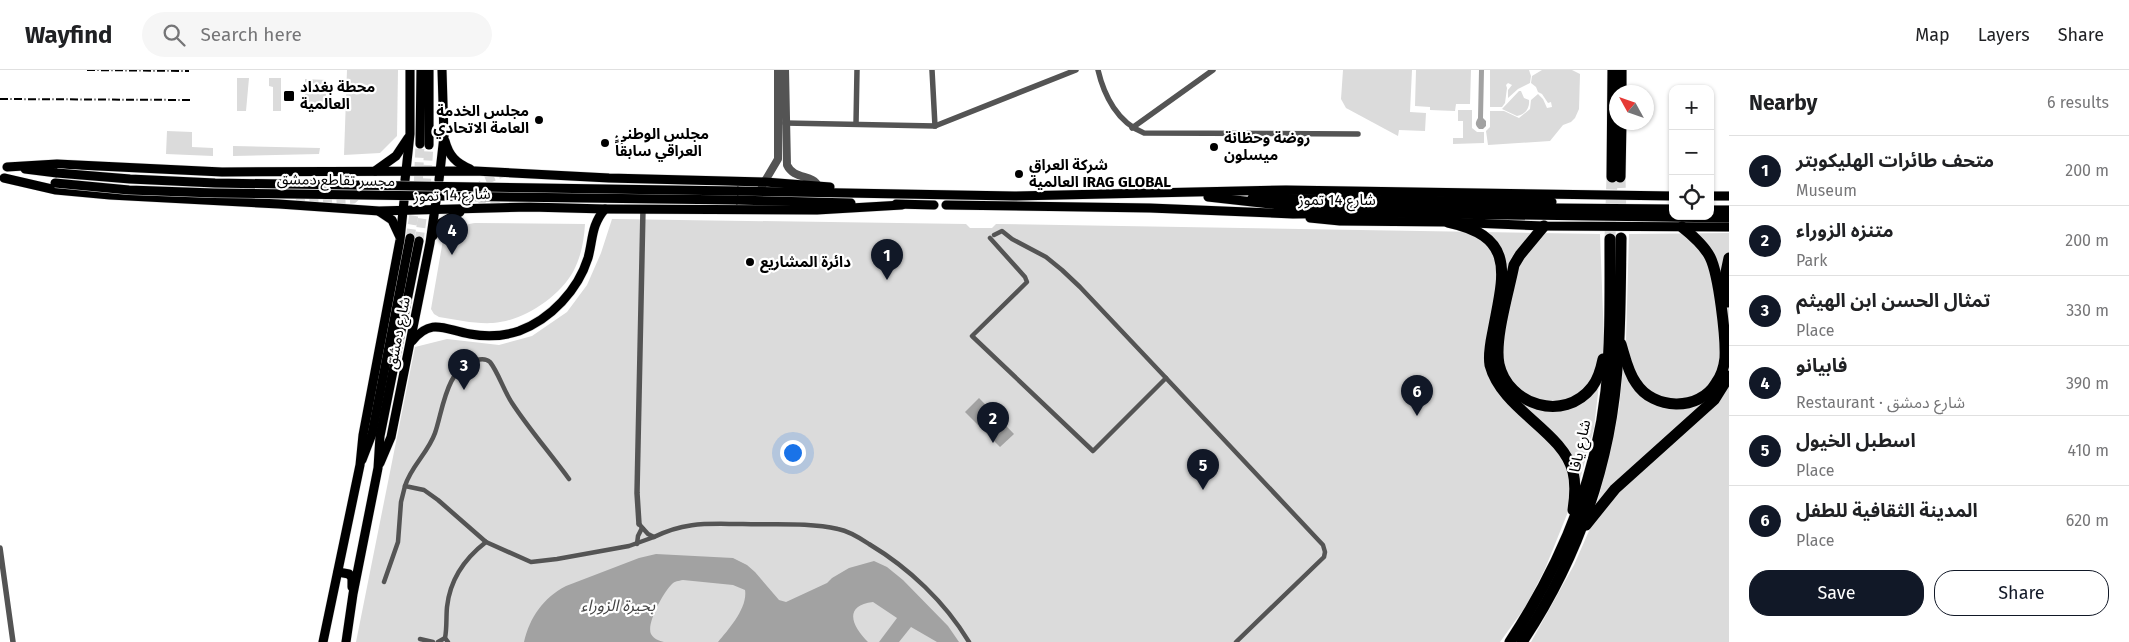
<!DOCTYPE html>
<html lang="en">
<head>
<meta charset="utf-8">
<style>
  :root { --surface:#fff; --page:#f6f6f6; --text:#202124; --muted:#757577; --line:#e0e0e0; --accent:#111827 }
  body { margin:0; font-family:"Fira Sans","Noto Sans Arabic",sans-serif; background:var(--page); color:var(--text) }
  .controls { position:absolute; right:15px; top:15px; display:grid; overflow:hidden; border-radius:10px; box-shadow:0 1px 4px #0004 }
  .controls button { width:45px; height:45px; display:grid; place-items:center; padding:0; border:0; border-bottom:1px solid var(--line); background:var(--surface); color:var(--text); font:25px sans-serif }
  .compass { position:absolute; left:1609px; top:15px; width:45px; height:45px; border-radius:50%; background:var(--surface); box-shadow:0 1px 4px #0004; rotate:310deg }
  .you { position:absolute; left:792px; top:382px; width:18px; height:18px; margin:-12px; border:4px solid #fff; border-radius:50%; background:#1a73e8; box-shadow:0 0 0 8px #1a73e833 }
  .badge { display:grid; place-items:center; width:32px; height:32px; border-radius:50%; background:var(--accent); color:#fff; font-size:16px; font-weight:700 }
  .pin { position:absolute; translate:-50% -41px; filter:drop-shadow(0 1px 2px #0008) }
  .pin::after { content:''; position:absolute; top:26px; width:18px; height:15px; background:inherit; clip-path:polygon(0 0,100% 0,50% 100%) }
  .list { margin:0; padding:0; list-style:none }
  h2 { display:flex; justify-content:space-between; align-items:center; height:65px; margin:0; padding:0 20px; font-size:21px }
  h2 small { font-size:16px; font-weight:400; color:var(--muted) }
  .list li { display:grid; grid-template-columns:32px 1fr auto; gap:15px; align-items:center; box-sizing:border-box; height:70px; padding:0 20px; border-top:1px solid var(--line) }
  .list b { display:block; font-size:19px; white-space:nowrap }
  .list p { margin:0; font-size:16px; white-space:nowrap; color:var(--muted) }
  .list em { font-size:16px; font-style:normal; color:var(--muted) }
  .actions { display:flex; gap:10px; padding:15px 20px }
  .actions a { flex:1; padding:11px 0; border:1px solid var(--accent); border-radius:20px; text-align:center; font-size:18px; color:var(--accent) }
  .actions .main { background:var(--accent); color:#fff }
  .icon { flex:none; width:28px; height:28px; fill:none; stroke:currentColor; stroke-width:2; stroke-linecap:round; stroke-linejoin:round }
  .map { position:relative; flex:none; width:1729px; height:572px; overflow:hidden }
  header { display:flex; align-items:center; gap:30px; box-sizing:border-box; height:70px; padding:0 25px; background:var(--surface); border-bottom:1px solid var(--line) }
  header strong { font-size:24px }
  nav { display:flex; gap:28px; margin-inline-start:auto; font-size:18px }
  .search { width:350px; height:45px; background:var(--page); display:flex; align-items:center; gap:12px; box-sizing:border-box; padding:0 18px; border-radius:28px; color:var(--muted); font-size:19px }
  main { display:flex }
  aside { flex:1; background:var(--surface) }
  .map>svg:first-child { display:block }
</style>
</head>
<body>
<header>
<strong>Wayfind</strong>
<div class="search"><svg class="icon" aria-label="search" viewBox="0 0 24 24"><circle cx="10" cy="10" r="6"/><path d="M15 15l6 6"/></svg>Search here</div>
<nav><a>Map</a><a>Layers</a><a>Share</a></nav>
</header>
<main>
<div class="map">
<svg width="1729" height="572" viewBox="0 0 1729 572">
  <rect width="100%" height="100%" fill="#fff"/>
  <g fill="#dbdbdb">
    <path d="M 347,0 L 398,0 L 397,66 L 380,83 L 344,85 Z"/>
    <path d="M 1343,0 L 1412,0 L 1410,42 L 1426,43 L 1425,61 L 1399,60 L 1398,66 L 1346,38 L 1341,29 Z"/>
    <path d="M 1416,0 L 1471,0 L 1470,34 L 1456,34 L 1455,41 L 1430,40 L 1430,37 L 1415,36 Z"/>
    <path d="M 1490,0 L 1529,0 L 1531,6 L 1530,13 L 1518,19 L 1508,28 L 1508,20 L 1512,15 L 1508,13 L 1506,15 L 1507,18 L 1505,33 L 1502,37 L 1490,37 Z"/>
    <path d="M 1542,0 L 1572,0 L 1580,4 L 1579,39 L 1575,48 L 1571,52 L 1563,55 L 1550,71 L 1488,75 L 1486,61 L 1490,57 L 1490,41 L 1504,41 L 1519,48 L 1530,39 L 1531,30 L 1538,24 L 1543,29 L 1547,38 L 1552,37 L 1551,32 L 1548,33 L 1542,24 L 1538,22 L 1536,17 L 1531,13 L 1532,6 Z"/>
    <path d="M 237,8 L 249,8 L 246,41 L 237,41 Z"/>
    <path d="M 269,8 L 281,8 L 281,41 L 273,41 L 273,17 L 269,16 Z"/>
    <path d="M 305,9 L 326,10 L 326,35 L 309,35 L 305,32 Z"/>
    <path d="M 1519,21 L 1521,21 L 1524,28 L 1529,30 C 1530,38 1525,45 1517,46 L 1502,39 Z"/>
    <path d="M 1458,40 L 1472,40 L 1472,58 L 1477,62 L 1484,62 L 1484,73 L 1453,74 L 1453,68 L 1463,68 L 1463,51 L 1458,51 Z"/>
    <path d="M 167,61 L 192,62 L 192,77 L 213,78 L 213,86 L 166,84 Z"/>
    <path d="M 233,76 L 320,78 L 319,84 L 233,86 Z"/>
    <path d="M 612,149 L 966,154 L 970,158 L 992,158 L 996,154 L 1600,164 L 1604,271 L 1594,358 L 1578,417 L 1545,499 L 1526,536 L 1500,572 L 356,572 L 415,277 L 447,269 L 499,275 L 532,266 L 567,242 L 587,215 L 601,183 Z"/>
    <path d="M 475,153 L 585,154 C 584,171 581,187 573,202 C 558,228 523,251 493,253 C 475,254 457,250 439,247 L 434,244 L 431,239 L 443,170 C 448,161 464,154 475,153 Z"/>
    <path d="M 1729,163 L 1729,572 L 1531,572 L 1574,495 L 1592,454 L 1611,378 L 1619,338 L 1626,270 L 1629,164 Z"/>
  </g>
  <g fill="#a2a2a2">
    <path d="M 1479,0 L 1484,0 L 1483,48 L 1486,51 L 1486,56 L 1483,59 L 1479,59 C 1475,55 1475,53 1478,48 Z"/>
    <path d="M 979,328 L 1014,364 L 1000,377 L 965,342 Z"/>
    <path d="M 656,484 L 733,488 L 747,495 L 755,502 L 779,530 L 786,532 L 827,513 L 832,508 L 849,498 L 874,491 L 887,497 L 903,510 L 948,556 L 959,572 L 937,572 L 911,557 L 899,572 L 879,572 L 897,548 L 873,532 C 842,536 853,557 868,572 L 718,572 C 728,560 748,538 745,520 L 733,515 L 683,510 C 678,511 675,511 672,514 C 664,521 646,554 651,564 C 654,569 659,571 664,572 L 524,572 C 530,547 543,528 566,516 L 639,488 Z"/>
  </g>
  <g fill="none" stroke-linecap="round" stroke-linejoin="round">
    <g stroke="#d9d9d9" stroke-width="9" stroke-dasharray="9 4.5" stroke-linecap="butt">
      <path d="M 296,132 L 353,129 L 358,124 L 358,113 L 351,106 L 340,105"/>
      <path d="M 499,135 L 482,130 L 479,120 L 485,110 L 502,103"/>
      <path d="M 410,168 L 418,120 L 420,74"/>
      <path d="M 419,171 L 426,120 L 429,75"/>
    </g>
    <g stroke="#d9d9d9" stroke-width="11" stroke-dasharray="11 5.5" stroke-linecap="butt">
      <path d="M 1620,107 L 1621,149"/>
      <path d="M 1610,169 L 1612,107"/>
    </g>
    <defs>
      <g id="primary">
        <path d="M 445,71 C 449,86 456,93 470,99"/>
        <path d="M 420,74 L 421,0"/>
        <path d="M 429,75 L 429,0"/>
        <path d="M 7,97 L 57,94 L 222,102 L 475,101 L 609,108 L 765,112 L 830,117"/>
        <path d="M 25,99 L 57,103"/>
        <path d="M 375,101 L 396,86 L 408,68"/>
        <path d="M 4,108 L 56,120 L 110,125 L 279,134 L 379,141 L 530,137 L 605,139 L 817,140 L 902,135"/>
        <path d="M 405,110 L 410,64 L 410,0"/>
        <path d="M 439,110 L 444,66 L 442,0"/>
        <path d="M 737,121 L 1014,126 L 1286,120 L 1673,126"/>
        <path d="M 1710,126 L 1729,126"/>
        <path d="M 1208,127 L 1289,136 L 1673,139"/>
        <path d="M 1252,128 L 1552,132"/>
        <path d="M 736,130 L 851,133"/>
        <path d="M 896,134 L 934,135"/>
        <path d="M 946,135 L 1150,138 L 1293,144 L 1375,143 L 1729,148"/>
        <path d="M 1710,140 L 1729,140"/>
        <path d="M 380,142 L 392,150 L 399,165"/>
        <path d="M 1310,148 L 1340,151 L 1448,152 L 1544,156 L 1729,157"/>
        <path d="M 433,166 L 441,153 L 460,142"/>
        <path d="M 412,271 C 432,247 445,260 470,264 C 486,267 504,266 519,261 C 551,249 578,220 588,188 C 593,170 591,155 605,139"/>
        <path d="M 362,390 L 372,364 L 410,168"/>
        <path d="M 380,393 L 391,367 L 430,173 L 436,131"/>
        <path d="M 338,502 L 349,504 L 352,508 L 352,517"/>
        <path d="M 323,572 L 360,395 L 363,365 L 400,170 L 404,131"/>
        <path d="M 346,572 L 353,524 L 378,398 L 380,366 L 419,171"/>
      </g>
      <g id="motorway">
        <path d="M 1621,22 L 1621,0"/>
        <path d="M 1612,107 L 1613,0"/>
        <path d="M 1620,107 L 1621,52"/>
        <path d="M 1448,152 C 1518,167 1503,206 1493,261 C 1491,271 1488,284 1490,295 C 1502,340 1563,361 1573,402 C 1576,414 1575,427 1573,440"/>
        <path d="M 1544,156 L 1520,185 L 1514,195 C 1509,221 1494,269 1499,294 C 1508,335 1564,353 1592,317 C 1598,309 1601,299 1603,289"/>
        <path d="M 1727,232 L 1725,207 L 1729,188"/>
        <path d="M 1621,274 C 1625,287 1628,302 1636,313 C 1653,340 1699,342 1716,313 C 1721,306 1724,297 1725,288 C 1726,268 1719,205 1710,187 C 1704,175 1692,165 1682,157"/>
        <path d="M 1586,455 L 1615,419 L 1714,330 L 1729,306"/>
        <path d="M 1510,572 C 1560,496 1596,412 1606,321 C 1611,271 1610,219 1610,169"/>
        <path d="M 1522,572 C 1564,509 1593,440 1608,366 C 1621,301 1620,234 1621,168"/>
      </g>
    </defs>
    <use href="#primary" stroke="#dbdbdb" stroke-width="10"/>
    <use href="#motorway" stroke="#dbdbdb" stroke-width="12"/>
    <g stroke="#545454" stroke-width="4.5">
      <path d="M 994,165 L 1002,161 L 1012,169 L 1046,187 L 1062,200 L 1080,217 L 1166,308"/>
      <path d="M 990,168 L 1025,207 L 1027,212 L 972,266 L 1093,381 L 1166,308 L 1323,475 L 1325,482 L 1324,487 L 1236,572"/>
      <path d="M 569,409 C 550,383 529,359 512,333 C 504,321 498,302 490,292 C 486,288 480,289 476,290 C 446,297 443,340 435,363 C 428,383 411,396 405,416 L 424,420 L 438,430 L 486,472 L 531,492 L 557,489 L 629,476 L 654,467"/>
      <path d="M 639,454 L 648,464 L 654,467 C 686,451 709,454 743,454 C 774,455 808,452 838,459 C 849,461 860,468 869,474 C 909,498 945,532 969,572"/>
      <path d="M 637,474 L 638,466 L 642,458"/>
      <path d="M 384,512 L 398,472 L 401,432 L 405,416"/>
      <path d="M 420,569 L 433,572"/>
      <path d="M 438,572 L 445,568"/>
      <path d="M 448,572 L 445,568 C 447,558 446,548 447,537 C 450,509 464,489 486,472"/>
    </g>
    <g stroke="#545454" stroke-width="5.5">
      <path d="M 932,0 L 935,56"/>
      <path d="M 1098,0 C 1104,26 1118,53 1144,63 L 1358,64"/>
      <path d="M 785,53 L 935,56 L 1076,0"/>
      <path d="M 856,54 L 857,0"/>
      <path d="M 1132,58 L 1213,0"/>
      <path d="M 639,454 L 637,423 L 643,139"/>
      <path d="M 0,478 L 13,572"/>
    </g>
    <g stroke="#545454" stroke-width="8">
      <path d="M 785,0 L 787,95 C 794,110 813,104 818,116"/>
      <path d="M 762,116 L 778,89 L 778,0"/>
    </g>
    <use href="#primary" stroke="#000" stroke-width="9"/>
    <use href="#motorway" stroke="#000" stroke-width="11"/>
    <g stroke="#000" stroke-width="2" stroke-dasharray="8 2.5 1 2.5" stroke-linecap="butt">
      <path d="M 87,0 L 189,1"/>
      <path d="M 0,29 L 191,30"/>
    </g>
    <defs>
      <g id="primary-bridge">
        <path d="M 57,103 L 130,109 L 215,113 L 737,121"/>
        <path d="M 55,113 L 129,120 L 214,123 L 736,130"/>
      </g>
    </defs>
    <use href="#primary-bridge" stroke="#dbdbdb" stroke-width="10" stroke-linecap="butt"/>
    <use href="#primary-bridge" stroke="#000" stroke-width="9"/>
  </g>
  <g fill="#000" stroke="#fff" stroke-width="2">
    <rect x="283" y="20" width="12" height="12" rx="2.5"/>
    <circle cx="539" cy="50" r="5"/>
    <circle cx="605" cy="73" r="5"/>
    <circle cx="1214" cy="77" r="5"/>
    <circle cx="1019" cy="104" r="5"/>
    <circle cx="750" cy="192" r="5"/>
  </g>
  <g text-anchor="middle" stroke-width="4.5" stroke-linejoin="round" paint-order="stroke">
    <g font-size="15" font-weight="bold" fill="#000" stroke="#fff" text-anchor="start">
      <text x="300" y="22">محطة بغداد<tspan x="300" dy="17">العالمية</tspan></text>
      <text x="529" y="46" text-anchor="end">مجلس الخدمة<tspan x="529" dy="17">العامة الاتحادي</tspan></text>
      <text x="615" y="69">مجلس الوطني<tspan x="615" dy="17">العراقي سابقاً</tspan></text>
      <text x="1224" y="73">روضة وحظانة<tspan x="1224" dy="17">ميسلون</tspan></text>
      <text x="1029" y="100">شركة العراق<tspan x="1029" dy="17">العالمية IRAG GLOBAL</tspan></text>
      <text x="760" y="197">دائرة المشاريع</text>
    </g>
    <g font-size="15" fill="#000" stroke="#fff">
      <text transform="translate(336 110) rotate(1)" y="5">مجسر تقاطع دمشق</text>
      <text transform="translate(452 125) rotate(-2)" y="5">شارع 14 تموز</text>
      <text x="1337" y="135">شارع 14 تموز</text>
      <text transform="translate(398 263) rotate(-79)" y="5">شارع دمشق</text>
      <text transform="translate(1580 376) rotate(-78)" y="5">شارع يافا</text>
    </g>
    <g font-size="16" font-style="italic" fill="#434343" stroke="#fff">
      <text x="618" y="541">بحيرة الزوراء</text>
    </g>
  </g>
</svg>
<div class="controls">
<button>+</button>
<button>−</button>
<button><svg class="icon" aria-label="locate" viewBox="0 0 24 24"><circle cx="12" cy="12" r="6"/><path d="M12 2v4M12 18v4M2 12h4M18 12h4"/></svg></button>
</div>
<svg class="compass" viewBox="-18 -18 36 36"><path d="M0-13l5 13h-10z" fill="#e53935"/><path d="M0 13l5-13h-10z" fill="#757577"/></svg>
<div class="you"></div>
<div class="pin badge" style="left:887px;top:210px">1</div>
<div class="pin badge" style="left:993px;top:373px">2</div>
<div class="pin badge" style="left:464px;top:320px">3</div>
<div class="pin badge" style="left:452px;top:185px">4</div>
<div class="pin badge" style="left:1203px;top:420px">5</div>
<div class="pin badge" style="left:1417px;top:346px">6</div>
</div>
<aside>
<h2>Nearby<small>6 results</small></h2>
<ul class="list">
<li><span class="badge">1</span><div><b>متحف طائرات الهليكوبتر</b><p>Museum</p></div><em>200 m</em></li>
<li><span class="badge">2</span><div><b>متنزه الزوراء</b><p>Park</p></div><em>200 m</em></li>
<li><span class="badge">3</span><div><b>تمثال الحسن ابن الهيثم</b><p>Place</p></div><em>330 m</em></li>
<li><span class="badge">4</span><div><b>فابيانو</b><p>Restaurant · شارع دمشق</p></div><em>390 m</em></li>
<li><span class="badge">5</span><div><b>اسطبل الخيول</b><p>Place</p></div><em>410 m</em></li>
<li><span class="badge">6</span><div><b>المدينة الثقافية للطفل</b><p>Place</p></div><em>620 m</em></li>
</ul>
<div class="actions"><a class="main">Save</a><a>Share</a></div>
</aside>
</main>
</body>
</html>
